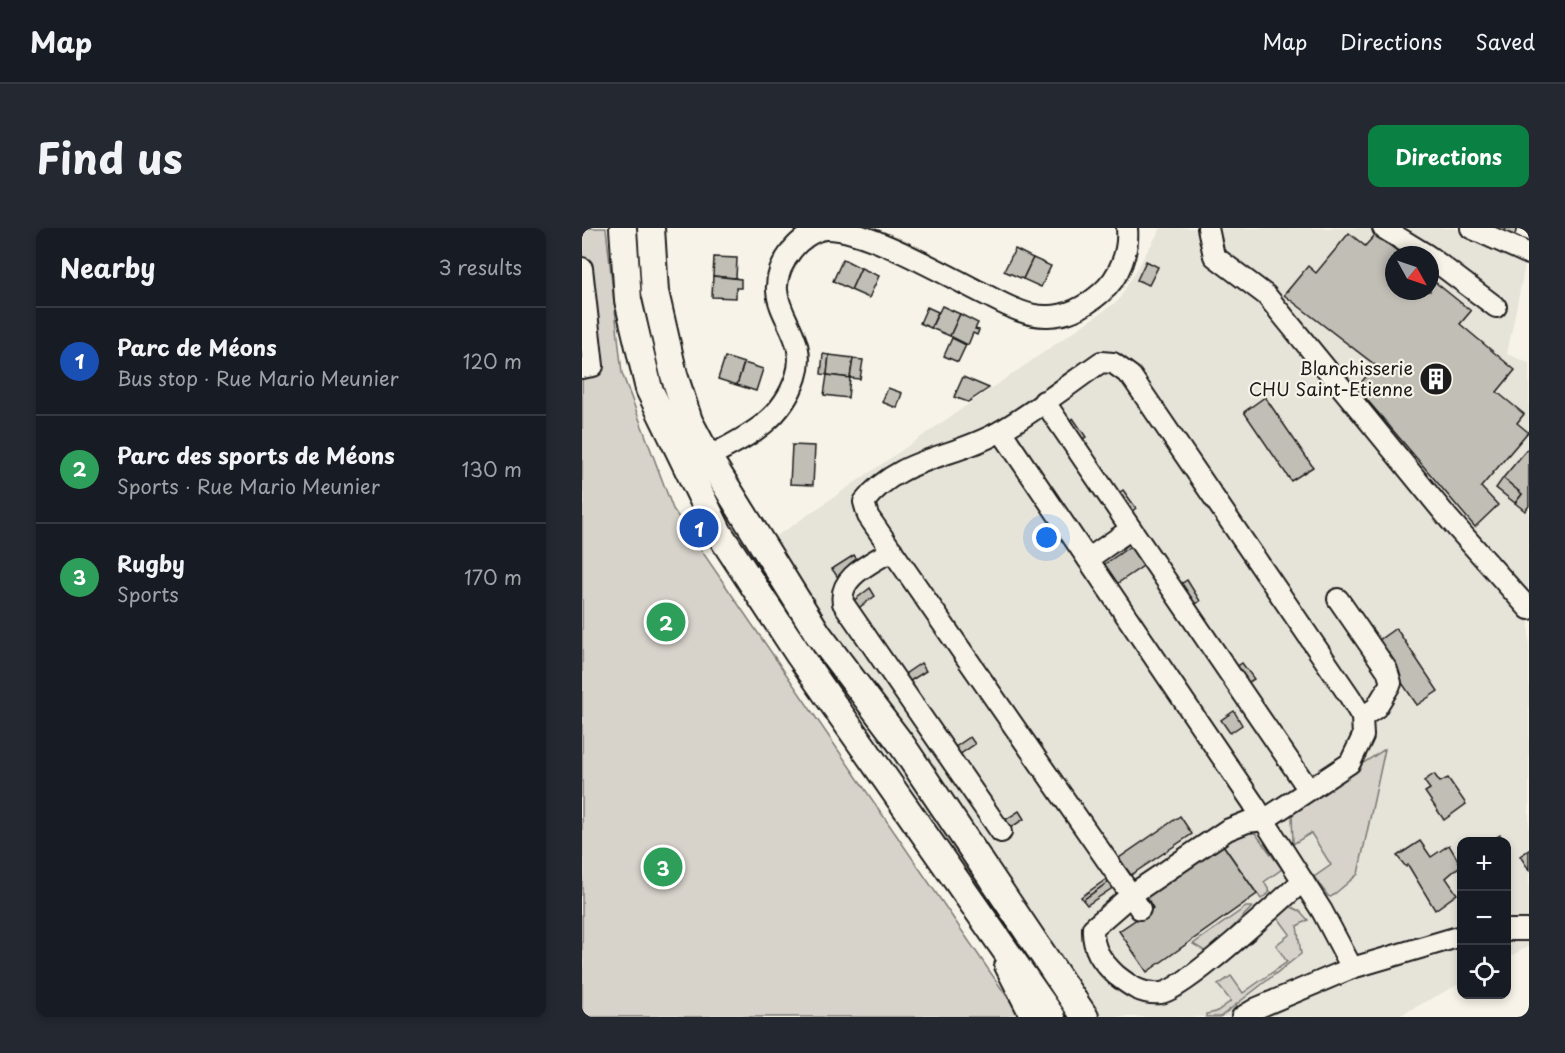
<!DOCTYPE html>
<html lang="en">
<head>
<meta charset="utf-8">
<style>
  :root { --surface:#171b24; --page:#242831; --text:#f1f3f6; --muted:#9ea1a6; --line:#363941; --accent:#0b8043 }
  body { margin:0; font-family:"Playpen Sans",sans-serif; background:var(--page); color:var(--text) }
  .controls { position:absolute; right:18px; bottom:18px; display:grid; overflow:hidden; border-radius:12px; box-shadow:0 3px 9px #0003 }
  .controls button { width:54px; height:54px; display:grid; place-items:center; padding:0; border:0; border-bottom:2px solid var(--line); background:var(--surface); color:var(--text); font:30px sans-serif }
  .compass { position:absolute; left:803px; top:18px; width:54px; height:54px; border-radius:50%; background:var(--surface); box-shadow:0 3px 9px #0003; rotate:130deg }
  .you { position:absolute; left:465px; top:310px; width:21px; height:21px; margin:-15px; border:4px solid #fff; border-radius:50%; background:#1a73e8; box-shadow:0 0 0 9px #1a73e833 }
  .badge { display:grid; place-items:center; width:39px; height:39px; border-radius:50%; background:var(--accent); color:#fff; font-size:20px; font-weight:700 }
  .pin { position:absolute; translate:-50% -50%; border:3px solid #fff; box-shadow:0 2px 6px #0006 }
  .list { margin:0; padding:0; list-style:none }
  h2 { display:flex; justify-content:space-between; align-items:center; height:78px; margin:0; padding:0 24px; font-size:26px }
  h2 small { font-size:20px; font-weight:400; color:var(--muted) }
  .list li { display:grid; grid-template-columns:39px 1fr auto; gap:18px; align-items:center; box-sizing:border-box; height:108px; padding:0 24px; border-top:2px solid var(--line) }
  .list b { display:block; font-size:22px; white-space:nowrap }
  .list p { margin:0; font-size:20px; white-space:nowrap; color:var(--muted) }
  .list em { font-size:20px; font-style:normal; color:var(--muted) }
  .icon { flex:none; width:33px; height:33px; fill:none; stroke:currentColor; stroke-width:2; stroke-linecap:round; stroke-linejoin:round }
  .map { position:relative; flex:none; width:947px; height:789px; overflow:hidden; border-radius:12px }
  header { display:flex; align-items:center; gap:36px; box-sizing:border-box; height:84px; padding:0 30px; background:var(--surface); border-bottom:2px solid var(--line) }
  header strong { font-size:28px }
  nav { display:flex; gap:33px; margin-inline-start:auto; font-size:21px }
  .intro { display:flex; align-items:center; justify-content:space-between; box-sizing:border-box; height:144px; padding:0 36px }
  h1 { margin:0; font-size:42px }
  .button { padding:15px 27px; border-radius:12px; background:var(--accent); color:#fff; font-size:21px; font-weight:700 }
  main { display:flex; gap:36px; padding:0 36px }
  aside { flex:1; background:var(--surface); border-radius:12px; box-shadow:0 3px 9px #0003 }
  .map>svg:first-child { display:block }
</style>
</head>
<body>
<header>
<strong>Map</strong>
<nav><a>Map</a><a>Directions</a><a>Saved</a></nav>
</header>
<div class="intro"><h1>Find us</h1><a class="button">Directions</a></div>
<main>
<aside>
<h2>Nearby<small>3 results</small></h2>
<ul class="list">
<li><span class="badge" style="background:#1a4fb4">1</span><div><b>Parc de Méons</b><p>Bus stop · Rue Mario Meunier</p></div><em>120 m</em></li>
<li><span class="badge" style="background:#2e9e5b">2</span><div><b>Parc des sports de Méons</b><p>Sports · Rue Mario Meunier</p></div><em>130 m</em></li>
<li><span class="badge" style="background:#2e9e5b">3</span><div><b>Rugby</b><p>Sports</p></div><em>170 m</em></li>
</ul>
</aside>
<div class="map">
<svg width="947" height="789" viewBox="0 0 947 789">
  <rect width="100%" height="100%" fill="#f7f3e8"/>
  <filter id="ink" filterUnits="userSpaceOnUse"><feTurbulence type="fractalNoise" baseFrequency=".0167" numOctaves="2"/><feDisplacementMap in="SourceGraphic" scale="12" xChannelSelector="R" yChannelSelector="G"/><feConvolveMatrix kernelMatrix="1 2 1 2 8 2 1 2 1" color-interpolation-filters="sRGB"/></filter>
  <g filter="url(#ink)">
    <path fill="#e6e3d9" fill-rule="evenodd" d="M 579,0 L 873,0 L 943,37 L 925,126 L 947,135 L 947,718 L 925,730 L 924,614 L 879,614 L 879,755 L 815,789 L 485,789 L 167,323 L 204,302 L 536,73 ZM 812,27 L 848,27 L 848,63 L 812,63 Z"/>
    <g fill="#d7d3cb" stroke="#7a7874" stroke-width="1.5">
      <path d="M 0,0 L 24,0 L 40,145 L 91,281 L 439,789 L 0,789 Z"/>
      <path d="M 803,521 L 776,646 L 749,669 L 746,668 L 732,649 L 749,637 L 729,605 L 711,616 L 710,587 L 716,577 Z"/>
      <path d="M 671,602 L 700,641 L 682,654 L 688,664 L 679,671 L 640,615 L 655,604 Z"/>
      <path d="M 705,677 L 718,683 L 726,692 L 715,698 L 719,726 L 638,789 L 624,789 L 624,786 L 634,784 L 649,773 L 636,757 L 649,748 L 661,765 L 705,734 L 694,717 L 708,706 L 691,683 Z"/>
      <path d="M 664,679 L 670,679 L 630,721 L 624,724 L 611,716 Z"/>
    </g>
    <g fill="#c0beb5" stroke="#1c1c1c" stroke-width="1.5">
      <path d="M 924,0 L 935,0 L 930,16 L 920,12 Z"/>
      <path d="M 767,5 L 783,18 L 794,6 L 820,27 L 812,27 L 812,63 L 848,63 L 848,50 L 889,83 L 878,96 L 933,142 L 915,164 L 942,186 L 935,195 L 946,204 L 899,259 L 916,277 L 893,299 L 775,160 L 793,137 L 702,67 L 726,38 L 734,45 Z"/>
      <path d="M 433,21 L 451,30 L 441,51 L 422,43 Z"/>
      <path d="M 132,29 L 155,30 L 154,50 L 131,48 Z"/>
      <path d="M 451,30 L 469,38 L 459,59 L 441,51 Z"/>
      <path d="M 261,31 L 279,40 L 269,62 L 251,53 Z"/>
      <path d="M 564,33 L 576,39 L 567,57 L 555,52 Z"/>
      <path d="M 279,40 L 297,48 L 287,70 L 269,62 Z"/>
      <path d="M 131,48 L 159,51 L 159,60 L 154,60 L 154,70 L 130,69 Z"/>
      <path d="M 360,78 L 378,86 L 368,108 L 349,100 Z"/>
      <path d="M 345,79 L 356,84 L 349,100 L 338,95 Z"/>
      <path d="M 378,86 L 396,95 L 393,101 L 397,102 L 395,107 L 391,105 L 386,117 L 368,108 Z"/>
      <path d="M 370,110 L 384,117 L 376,134 L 362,128 Z"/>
      <path d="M 241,126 L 247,127 L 245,147 L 239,146 Z"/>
      <path d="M 247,127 L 271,130 L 268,150 L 245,147 Z"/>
      <path d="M 143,129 L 162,135 L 155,157 L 136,151 Z"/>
      <path d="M 271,131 L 281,132 L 278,151 L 268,150 Z"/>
      <path d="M 162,135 L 181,141 L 174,163 L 155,157 Z"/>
      <path d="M 245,147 L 268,150 L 266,170 L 242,167 Z"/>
      <path d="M 381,149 L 407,160 L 386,174 L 372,169 Z"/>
      <path d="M 306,160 L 320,165 L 315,180 L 300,174 Z"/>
      <path d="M 683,169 L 731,239 L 709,253 L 662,184 Z"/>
      <path d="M 491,190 L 504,209 L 496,214 L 484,195 Z"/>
      <path d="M 210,217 L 233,218 L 231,257 L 208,256 Z"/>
      <path d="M 947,219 L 947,278 L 943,283 L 933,275 L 940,266 L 921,250 Z"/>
      <path d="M 921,250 L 940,266 L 933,275 L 914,260 Z"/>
      <path d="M 541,262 L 554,280 L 547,286 L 534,267 Z"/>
      <path d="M 550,317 L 564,336 L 533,357 L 520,338 Z"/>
      <path d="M 272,327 L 278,336 L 257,351 L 250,341 Z"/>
      <path d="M 605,352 L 618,373 L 610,379 L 596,358 Z"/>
      <path d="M 288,360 L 293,368 L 275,381 L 270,374 Z"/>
      <path d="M 814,400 L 856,463 L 835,477 L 793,415 Z"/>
      <path d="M 339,435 L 344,443 L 325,455 L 320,448 Z"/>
      <path d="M 660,435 L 672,451 L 664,456 L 653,440 Z"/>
      <path d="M 652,483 L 660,497 L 648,505 L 639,492 Z"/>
      <path d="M 388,509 L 393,516 L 374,529 L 369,522 Z"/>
      <path d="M 852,546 L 858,554 L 866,550 L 884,576 L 862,592 L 843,564 L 848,561 L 842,553 Z"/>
      <path d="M 437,583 L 442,591 L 425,602 L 420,594 Z"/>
      <path d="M 598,588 L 610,606 L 549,647 L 537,630 Z"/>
      <path d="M 918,607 L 923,614 L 913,614 L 912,611 Z"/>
      <path d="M 838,613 L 849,629 L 867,617 L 879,637 L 864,650 L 875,666 L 853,682 L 826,637 L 824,639 L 815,628 Z"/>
      <path d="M 641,617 L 675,666 L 565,744 L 537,703 L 571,680 L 564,668 Z"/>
      <path d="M 947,622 L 947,642 L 938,628 Z"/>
      <path d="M 526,650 L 528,653 L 501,672 L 499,669 Z"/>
      <path d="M 528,653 L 532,659 L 505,677 L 501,672 Z"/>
    </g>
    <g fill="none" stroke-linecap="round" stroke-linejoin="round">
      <defs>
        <g id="minor">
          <path d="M 626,0 L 632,28 L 684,67 L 867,291 L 947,381"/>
          <path d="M 801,0 L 845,27"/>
          <path d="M 889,0 L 947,26"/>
          <path d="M 848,29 L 914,79"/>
          <path d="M 0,40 L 11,138 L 0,140"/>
          <path d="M 462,173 L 727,562"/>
          <path d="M 419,203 L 671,575 L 740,683 L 770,740"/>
          <path d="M 126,229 C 164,209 200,193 214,149 C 231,98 167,77 210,22 C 217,13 231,2 244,1 C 284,0 367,49 406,68 C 424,77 445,89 466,88 C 487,88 504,78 519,65 C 538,49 547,23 545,0"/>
          <path d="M 310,322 C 291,335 256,348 261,375 L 419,604"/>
          <path d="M 506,331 L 549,301"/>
          <path d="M 756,371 L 805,442 L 809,455 L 794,480 L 780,489"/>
          <path d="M 558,681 L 549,667 L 286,288 L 282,274 C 317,229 370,231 417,204 C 452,184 486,157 519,134 L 531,135 L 549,148 L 768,469 L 780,489 L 781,508 L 768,535 L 682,592 L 665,594 L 645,602 L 549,667 L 511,700 C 510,720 519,733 534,747 C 548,758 560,767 579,765 C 603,762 697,673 721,653"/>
          <path d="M 924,702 L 947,702"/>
          <path d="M 423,738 L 449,789"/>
          <path d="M 660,789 L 675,780 L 770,740 L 879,708"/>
        </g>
        <g id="major">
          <path d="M 41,0 L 46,72 L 67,161 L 137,305 L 217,427 L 470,789"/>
          <path d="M 69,0 L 73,64 L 92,147 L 107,193 L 126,229 L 236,406 L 320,517 L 503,789"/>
        </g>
      </defs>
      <use href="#minor" stroke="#1c1c1c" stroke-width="24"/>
      <use href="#major" stroke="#1c1c1c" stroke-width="30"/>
      <use href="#minor" stroke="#f7f3e8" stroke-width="20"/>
      <use href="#major" stroke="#f7f3e8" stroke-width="26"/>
    </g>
  </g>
  <defs>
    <symbol id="building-disc" viewBox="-11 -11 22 22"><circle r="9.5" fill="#1c1c1c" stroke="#f7f3e8"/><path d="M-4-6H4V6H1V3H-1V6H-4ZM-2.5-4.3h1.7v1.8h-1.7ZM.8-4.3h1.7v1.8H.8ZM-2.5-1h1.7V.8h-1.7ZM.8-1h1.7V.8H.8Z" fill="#fff"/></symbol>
  </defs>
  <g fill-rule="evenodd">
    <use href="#building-disc" x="835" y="132" width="38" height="38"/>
  </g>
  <g text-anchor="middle" stroke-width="4.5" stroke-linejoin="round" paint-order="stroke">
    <g font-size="18" fill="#1c1c1c" stroke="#f7f3e8" text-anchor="end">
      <text x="831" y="147">Blanchisserie<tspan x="831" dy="21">CHU Saint-Etienne</tspan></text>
    </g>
  </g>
</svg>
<div class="controls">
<button>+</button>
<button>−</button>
<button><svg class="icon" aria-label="locate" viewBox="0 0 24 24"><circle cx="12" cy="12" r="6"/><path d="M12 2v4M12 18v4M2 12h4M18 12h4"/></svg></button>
</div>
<svg class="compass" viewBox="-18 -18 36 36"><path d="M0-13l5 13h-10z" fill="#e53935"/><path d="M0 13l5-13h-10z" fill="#9ea1a6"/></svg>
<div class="you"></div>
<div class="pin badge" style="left:117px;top:300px;background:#1a4fb4">1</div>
<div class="pin badge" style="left:84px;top:394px;background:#2e9e5b">2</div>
<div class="pin badge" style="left:81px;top:639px;background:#2e9e5b">3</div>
</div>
</main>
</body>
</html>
